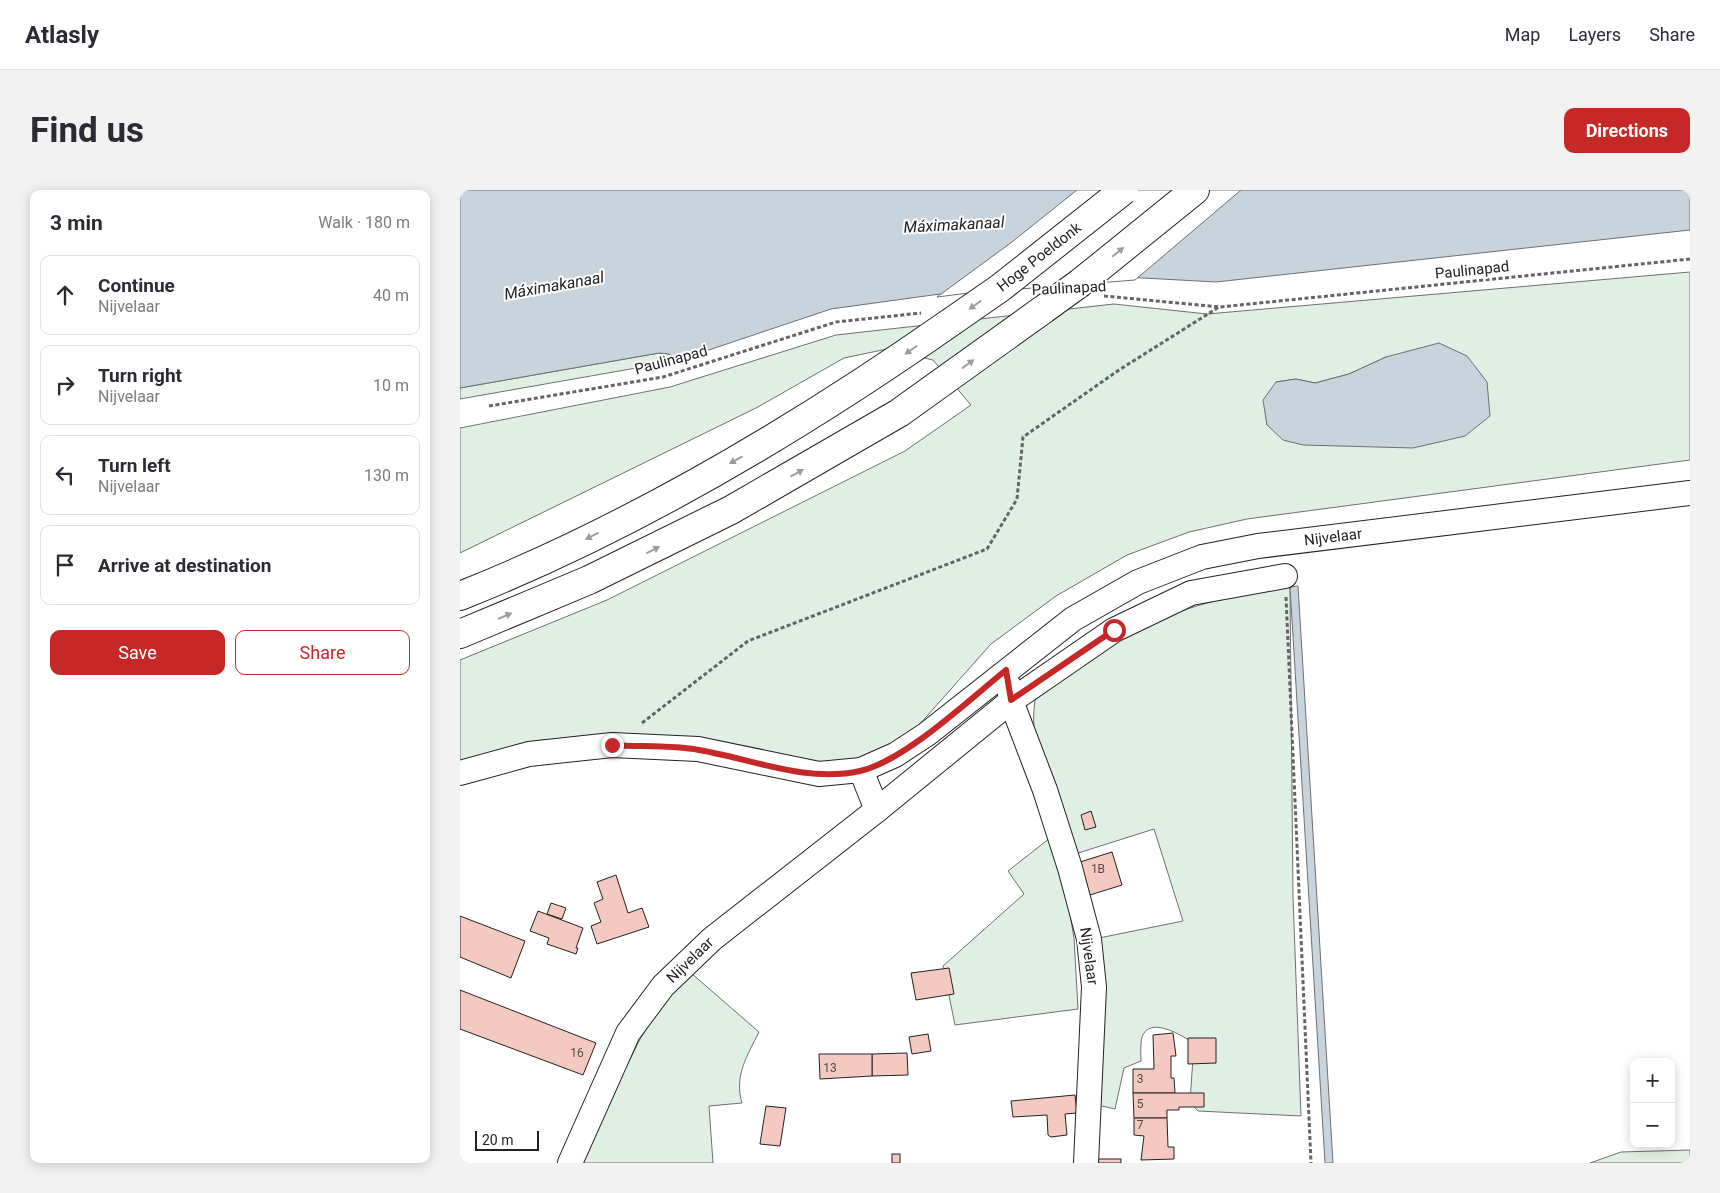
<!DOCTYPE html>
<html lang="en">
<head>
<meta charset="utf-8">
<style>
  :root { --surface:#fff; --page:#f2f2f3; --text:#2b2b33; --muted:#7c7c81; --line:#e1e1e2; --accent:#c62828 }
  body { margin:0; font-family:Roboto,sans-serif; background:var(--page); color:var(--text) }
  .controls { position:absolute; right:15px; bottom:15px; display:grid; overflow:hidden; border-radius:10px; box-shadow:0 2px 12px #0003 }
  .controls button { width:45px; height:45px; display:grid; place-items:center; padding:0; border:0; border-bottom:1px solid var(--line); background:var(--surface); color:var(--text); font:25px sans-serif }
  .scale { position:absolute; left:15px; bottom:12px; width:64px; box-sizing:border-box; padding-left:5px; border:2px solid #222; border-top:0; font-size:14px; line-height:18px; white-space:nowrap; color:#222; -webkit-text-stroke:4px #fff; paint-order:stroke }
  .stop { position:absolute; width:15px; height:15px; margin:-11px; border:4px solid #c62828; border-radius:50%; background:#fff }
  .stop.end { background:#c62828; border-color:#fff; box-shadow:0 1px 5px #0008 }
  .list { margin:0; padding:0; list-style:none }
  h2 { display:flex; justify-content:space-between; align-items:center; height:65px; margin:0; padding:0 20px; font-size:21px }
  h2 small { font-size:16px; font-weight:400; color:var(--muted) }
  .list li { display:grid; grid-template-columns:32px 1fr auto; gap:15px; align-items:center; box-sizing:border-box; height:80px; margin:0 10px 10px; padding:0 10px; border:1px solid var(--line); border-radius:10px }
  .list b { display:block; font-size:19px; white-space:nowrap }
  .list p { margin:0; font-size:16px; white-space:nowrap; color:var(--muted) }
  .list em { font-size:16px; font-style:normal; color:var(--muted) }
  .actions { display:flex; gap:10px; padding:15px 20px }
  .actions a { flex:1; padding:11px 0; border:1px solid var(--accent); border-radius:10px; text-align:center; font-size:18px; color:var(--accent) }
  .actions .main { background:var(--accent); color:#fff }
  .icon { flex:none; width:28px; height:28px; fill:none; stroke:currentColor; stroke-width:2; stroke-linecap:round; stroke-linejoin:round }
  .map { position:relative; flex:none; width:1230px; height:973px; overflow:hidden; border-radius:10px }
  header { display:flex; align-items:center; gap:30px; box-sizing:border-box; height:70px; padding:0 25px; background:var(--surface); border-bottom:1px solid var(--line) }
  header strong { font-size:24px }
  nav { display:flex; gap:28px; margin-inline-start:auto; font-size:18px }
  .intro { display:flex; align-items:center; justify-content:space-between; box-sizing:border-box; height:120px; padding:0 30px }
  h1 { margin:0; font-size:35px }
  .button { padding:12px 22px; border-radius:10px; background:var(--accent); color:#fff; font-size:18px; font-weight:700 }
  main { display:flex; gap:30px; padding:0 30px }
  aside { flex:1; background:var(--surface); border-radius:10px; box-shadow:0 2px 12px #0003 }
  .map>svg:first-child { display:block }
</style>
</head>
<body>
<header>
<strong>Atlasly</strong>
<nav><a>Map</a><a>Layers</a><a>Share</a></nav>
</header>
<div class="intro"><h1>Find us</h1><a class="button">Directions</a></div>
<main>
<aside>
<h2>3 min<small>Walk · 180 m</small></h2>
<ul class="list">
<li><svg class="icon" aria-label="ahead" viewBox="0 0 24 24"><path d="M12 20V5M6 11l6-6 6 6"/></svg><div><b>Continue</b><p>Nijvelaar</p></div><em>40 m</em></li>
<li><svg class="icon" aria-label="right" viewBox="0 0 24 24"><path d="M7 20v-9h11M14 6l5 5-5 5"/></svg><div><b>Turn right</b><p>Nijvelaar</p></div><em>10 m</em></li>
<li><svg class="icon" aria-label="left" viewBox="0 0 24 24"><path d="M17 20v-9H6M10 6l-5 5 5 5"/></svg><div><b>Turn left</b><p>Nijvelaar</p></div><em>130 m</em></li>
<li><svg class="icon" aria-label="arrive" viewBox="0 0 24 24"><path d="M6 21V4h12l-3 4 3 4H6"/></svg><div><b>Arrive at destination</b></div></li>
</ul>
<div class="actions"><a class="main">Save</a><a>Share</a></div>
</aside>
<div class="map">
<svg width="1230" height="973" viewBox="0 0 1230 973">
  <rect width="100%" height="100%" fill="#fff"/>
  <g fill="#e0efe3" stroke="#6f6f6f" fill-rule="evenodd">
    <path d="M 1230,82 L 1230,270 L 787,329 L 729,342 L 667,365 L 596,406 L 531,454 L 451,544 L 396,572 L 358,575 L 240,548 L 153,543 L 67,552 L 0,574 L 0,470 L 147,410 L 445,261 L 511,215 L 473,170 L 427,159 L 384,168 L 296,218 L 0,363 L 0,238 L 210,197 L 376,145 L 654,114 L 747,124 ZM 926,167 L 807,235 L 804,211 L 816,192 L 836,189 L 855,193 L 889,184 Z"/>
    <path d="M 199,163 L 209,164 L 216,171 L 0,209 L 0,198 Z"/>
    <path d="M 830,397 L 833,707 L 841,926 L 738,921 L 730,912 L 734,853 C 722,846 690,825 682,847 C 680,854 681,864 681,871 L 664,878 L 655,919 L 633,914 L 634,749 L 723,731 L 694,639 L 612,665 C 596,617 567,560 575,510 C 611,484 646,455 686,435 C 727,416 786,401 830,397 Z"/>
    <path d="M 590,648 L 605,695 L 614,748 L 618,819 L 495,835 L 483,776 L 564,704 L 548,681 Z"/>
    <path d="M 231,783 L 299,842 C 287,866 274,886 282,913 L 249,916 L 253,973 L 119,973 L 179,851 L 201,815 Z"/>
    <path d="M 1230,960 L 1230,973 L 1130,973 L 1161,962 Z"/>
  </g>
  <g fill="#c7d3dd" stroke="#6f6f6f">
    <path d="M 0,0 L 1230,0 L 1230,40 L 756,92 L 665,87 L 509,100 L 371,119 L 216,171 L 209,164 L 199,163 L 0,198 Z"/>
    <path d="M 979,153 L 1007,166 L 1027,192 L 1030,226 L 1005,246 L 953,258 L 843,255 L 823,250 L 807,235 L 803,210 L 816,192 L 836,189 L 855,193 L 889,184 L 926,167 Z"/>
    <path d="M 838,396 L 873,973 L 865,973 L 830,397 Z"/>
  </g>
  <path fill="#fff" stroke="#6f6f6f" d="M 617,0 L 781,0 L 675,90 L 509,103 L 477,107 L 552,52 Z"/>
  <g fill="#f3c9c0" stroke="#222">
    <path d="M 631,621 L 636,637 L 625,640 L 621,625 Z"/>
    <path d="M 652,662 L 662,695 L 630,705 L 620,672 Z"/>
    <path d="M 156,685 L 168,723 L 182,718 L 189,737 L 137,754 L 131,736 L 141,732 L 134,713 L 143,709 L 137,692 Z"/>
    <path d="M 91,713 L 106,718 L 102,729 L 87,724 Z"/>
    <path d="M 78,721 L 123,738 L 116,758 L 118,758 L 116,764 L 87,754 L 89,748 L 70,741 Z"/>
    <path d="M 0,726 L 65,751 L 51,788 L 0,767 Z"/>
    <path d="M 489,778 L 494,804 L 456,810 L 451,783 Z"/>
    <path d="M 0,800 L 136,853 L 123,885 L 0,839 Z"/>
    <path d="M 713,843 L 716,866 L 711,866 L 711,888 L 714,888 L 715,903 L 673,903 L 673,879 L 694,879 L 693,845 Z"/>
    <path d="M 468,844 L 471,861 L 452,864 L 449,847 Z"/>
    <path d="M 728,848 L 756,848 L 756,873 L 728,874 Z"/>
    <path d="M 447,863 L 448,885 L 412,886 L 412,864 Z"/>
    <path d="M 359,864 L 412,864 L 412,886 L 360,889 Z"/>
    <path d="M 673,903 L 744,903 L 744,917 L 719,917 L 719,920 L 707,920 L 707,928 L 674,928 Z"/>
    <path d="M 615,905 L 617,923 L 605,924 L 607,945 L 591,947 L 588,945 L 587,925 L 553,927 L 551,911 Z"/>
    <path d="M 306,916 L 326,918 L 320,956 L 300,954 Z"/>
    <path d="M 674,928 L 707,928 L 708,957 L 714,957 L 714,969 L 681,970 L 684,946 L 674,945 Z"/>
    <rect x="432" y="964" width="8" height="9"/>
    <rect x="637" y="969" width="24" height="4"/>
  </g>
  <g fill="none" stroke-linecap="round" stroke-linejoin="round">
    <defs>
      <g id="minor">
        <path d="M 549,496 L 551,511 L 585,600 L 610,678 L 629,749 L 634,797 L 626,973"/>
        <path d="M 401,580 L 417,620"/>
        <path d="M 0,583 L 69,564 L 152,555 L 238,559 L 359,584 L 401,580 L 435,565 L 467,544 L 613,429 L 678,392 L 742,367 L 798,356 L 1230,303"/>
        <path d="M 110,973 L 168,843 L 203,796 L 252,749 L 417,620 L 551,511 L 654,440 L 731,403 L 825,386"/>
      </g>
      <g id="highway">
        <path d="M 620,93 L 735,0"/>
        <path d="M 0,406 C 174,337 338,239 491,132"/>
        <path d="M 0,444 L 129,390 L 271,320 L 439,223 L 584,119"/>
      </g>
    </defs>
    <use href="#minor" stroke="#222" stroke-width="26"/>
    <use href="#highway" stroke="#222" stroke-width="30"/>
    <g stroke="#646464" stroke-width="3" stroke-dasharray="4 2.5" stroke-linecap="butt">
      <path d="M 644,106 L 760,117 L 1230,69"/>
      <path d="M 29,216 L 203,187 L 376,132 L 461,123"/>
      <path d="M 826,407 L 851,973"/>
      <path d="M 182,533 L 288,451 L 527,359 L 557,309 L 563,247 L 659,180 L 759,117"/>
    </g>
    <use href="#minor" stroke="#fff" stroke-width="24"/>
    <use href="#highway" stroke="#fff" stroke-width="28"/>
    <defs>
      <g id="highway-bridge">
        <path d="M 584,119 L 620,93"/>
        <path d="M 491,132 L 540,98 L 664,0"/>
      </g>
    </defs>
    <use href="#highway-bridge" stroke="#222" stroke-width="30" stroke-linecap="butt"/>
    <use href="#highway-bridge" stroke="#fff" stroke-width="28"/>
  </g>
  <defs><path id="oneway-solid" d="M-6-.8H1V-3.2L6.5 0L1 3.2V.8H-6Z" transform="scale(1.25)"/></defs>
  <g fill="#9c9c9c">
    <use href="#oneway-solid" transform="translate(658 62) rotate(-39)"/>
    <use href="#oneway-solid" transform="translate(515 115) rotate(145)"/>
    <use href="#oneway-solid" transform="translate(451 160) rotate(145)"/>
    <use href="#oneway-solid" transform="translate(508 174) rotate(-36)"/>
    <use href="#oneway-solid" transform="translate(276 270) rotate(151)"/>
    <use href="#oneway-solid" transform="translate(337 283) rotate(-29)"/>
    <use href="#oneway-solid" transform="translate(132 346) rotate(153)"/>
    <use href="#oneway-solid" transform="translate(193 360) rotate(-27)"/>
    <use href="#oneway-solid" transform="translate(45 426) rotate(-23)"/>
  </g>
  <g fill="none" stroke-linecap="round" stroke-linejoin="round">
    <path stroke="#c62828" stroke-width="6" d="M 152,555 C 181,557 211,555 239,560 C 292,569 346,593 400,581 C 445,571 510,509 546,480 L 551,510 L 654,440"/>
  </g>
  <g text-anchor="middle" stroke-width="4" stroke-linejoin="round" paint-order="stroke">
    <g font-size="12" fill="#564c4a">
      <text x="638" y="683">1B</text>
      <text x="117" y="867">16</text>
      <text x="370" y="882">13</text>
      <text x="680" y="893">3</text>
      <text x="680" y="918">5</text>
      <text x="680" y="939">7</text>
    </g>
    <g font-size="15" fill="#222" stroke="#fff">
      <text transform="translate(579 67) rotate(-38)" y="5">Hoge Poeldonk</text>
      <text transform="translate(1012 80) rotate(-6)" y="5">Paulinapad</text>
      <text transform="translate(609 98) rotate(-3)" y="5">Paulinapad</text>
      <text transform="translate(211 170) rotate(-15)" y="5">Paulinapad</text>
      <text transform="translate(873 347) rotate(-7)" y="5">Nijvelaar</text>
      <text transform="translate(629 766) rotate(82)" y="5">Nijvelaar</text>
      <text transform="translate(230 770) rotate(-44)" y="5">Nijvelaar</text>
    </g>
    <g font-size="16" font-style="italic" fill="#222" stroke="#fff">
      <text transform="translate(494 34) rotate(-3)" y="6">Máximakanaal</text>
      <text transform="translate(94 95) rotate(-10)" y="6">Máximakanaal</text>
    </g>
  </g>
</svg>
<div class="controls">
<button>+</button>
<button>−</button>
</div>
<div class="scale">20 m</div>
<div class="stop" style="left:654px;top:440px"></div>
<div class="stop end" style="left:152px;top:555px"></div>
</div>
</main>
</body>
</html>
